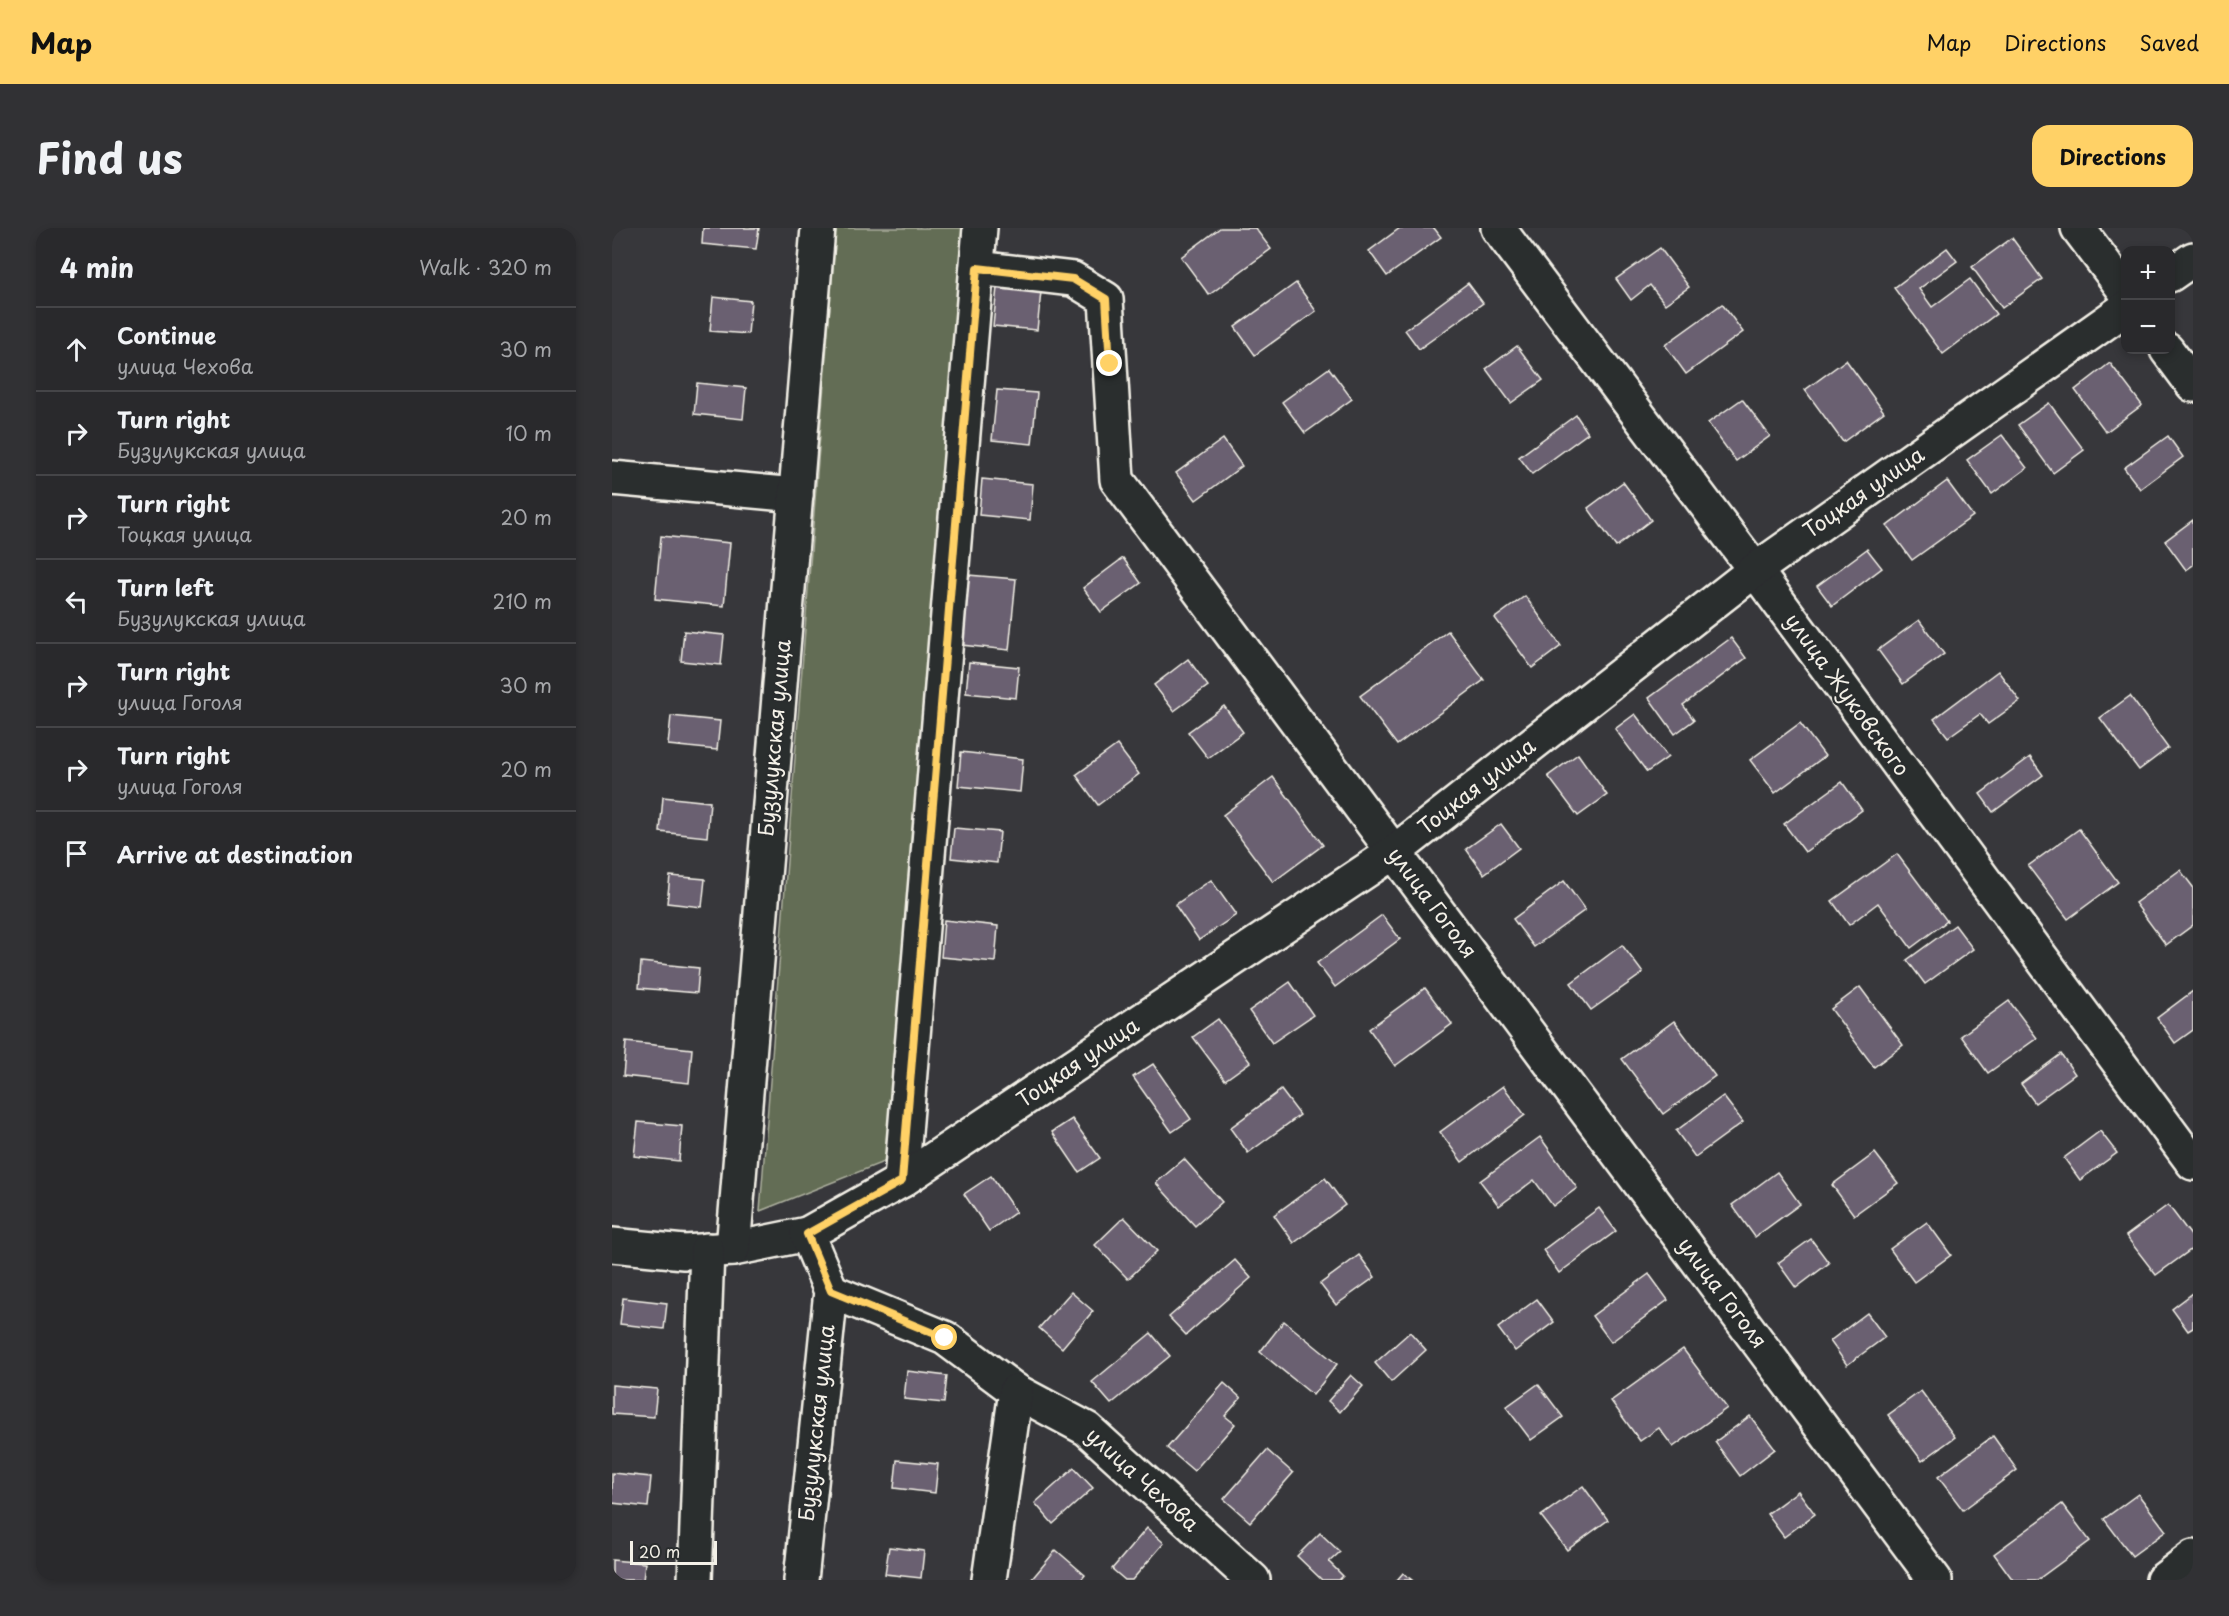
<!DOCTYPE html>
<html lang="en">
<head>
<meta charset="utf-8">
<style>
  :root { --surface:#29292c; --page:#313134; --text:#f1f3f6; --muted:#a5a6a9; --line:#454548; --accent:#ffd166 }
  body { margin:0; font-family:"Playpen Sans",sans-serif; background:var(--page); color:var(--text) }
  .controls { position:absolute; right:18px; top:18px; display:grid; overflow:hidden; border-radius:12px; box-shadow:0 3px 9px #0003 }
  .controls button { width:54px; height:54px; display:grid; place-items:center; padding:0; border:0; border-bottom:2px solid var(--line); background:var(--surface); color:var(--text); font:30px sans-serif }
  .scale { position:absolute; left:18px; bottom:15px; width:87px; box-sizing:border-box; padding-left:6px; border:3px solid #f4f1e8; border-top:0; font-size:16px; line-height:21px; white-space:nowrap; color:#f4f1e8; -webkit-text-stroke:4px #2a2d2e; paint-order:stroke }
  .stop { position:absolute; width:18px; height:18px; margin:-14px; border:4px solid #ffd166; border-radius:50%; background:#fff }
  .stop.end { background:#ffd166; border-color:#fff; box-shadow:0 2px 6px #0008 }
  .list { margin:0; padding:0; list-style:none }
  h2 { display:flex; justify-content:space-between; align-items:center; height:78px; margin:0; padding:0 24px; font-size:26px }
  h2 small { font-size:20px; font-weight:400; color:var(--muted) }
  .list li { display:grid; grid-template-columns:39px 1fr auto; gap:18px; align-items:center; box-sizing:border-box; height:84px; padding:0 24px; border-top:2px solid var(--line) }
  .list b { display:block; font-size:22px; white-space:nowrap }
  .list p { margin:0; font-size:20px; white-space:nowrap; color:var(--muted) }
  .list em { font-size:20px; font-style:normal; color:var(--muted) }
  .icon { flex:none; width:33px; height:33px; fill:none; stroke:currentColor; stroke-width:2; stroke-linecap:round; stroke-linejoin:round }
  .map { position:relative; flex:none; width:1581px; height:1352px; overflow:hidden; border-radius:18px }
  header { display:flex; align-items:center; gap:36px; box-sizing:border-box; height:84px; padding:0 30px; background:var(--accent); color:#111 }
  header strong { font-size:28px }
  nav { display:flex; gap:33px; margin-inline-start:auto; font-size:21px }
  .intro { display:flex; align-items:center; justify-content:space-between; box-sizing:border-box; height:144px; padding:0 36px }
  h1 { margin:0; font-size:42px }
  .button { padding:15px 27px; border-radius:18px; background:var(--accent); color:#111; font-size:21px; font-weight:700 }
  main { display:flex; gap:36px; padding:0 36px }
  aside { flex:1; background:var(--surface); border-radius:18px; box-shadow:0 3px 9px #0003 }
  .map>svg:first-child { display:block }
</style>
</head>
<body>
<header>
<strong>Map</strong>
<nav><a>Map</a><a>Directions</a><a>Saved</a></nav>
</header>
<div class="intro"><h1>Find us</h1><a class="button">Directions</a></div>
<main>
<aside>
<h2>4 min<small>Walk · 320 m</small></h2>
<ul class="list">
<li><svg class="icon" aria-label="ahead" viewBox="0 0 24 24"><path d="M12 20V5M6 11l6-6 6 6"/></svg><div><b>Continue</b><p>улица Чехова</p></div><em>30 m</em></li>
<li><svg class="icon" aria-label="right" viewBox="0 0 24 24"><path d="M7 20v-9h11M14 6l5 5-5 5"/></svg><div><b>Turn right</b><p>Бузулукская улица</p></div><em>10 m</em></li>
<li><svg class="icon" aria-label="right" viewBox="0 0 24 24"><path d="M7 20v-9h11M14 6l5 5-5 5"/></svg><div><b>Turn right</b><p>Тоцкая улица</p></div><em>20 m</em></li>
<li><svg class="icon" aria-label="left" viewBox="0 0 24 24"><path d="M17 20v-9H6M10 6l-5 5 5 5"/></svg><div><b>Turn left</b><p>Бузулукская улица</p></div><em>210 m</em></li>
<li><svg class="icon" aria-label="right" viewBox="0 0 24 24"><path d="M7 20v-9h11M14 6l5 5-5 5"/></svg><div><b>Turn right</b><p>улица Гоголя</p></div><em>30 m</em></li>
<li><svg class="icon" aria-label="right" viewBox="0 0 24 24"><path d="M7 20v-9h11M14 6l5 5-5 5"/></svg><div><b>Turn right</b><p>улица Гоголя</p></div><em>20 m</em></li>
<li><svg class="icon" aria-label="arrive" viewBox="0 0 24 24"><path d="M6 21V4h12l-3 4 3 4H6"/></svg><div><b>Arrive at destination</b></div></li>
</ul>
</aside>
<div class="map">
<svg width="1581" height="1352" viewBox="0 0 1581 1352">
  <rect width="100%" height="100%" fill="#37373b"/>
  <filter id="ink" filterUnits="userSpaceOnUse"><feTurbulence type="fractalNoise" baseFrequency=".0167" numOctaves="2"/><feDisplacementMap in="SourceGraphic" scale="12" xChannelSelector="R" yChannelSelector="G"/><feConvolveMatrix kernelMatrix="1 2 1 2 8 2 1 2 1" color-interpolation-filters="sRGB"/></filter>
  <g filter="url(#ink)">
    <path fill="#646d54" stroke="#acaf9e" stroke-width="1.5" d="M 224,0 L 352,0 L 279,931 L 148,983 Z"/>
    <g fill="#6b6171" stroke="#f4f1e8" stroke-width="1.5">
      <path d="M 91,0 L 147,0 L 144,21 L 90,16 Z"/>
      <path d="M 608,0 L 643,0 L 659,21 L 597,67 L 569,29 Z"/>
      <path d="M 788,0 L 822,0 L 829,9 L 775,48 L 757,23 Z"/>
      <path d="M 1400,10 L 1430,51 L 1390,80 L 1360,39 Z"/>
      <path d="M 1048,20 L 1077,59 L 1053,76 L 1038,57 L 1019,72 L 1004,51 Z"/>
      <path d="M 1335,20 L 1345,33 L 1307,61 L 1320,79 L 1358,51 L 1384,86 L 1331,126 L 1282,60 Z"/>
      <path d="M 386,50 L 430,54 L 425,102 L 381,98 Z"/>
      <path d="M 684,55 L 704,83 L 643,127 L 623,99 Z"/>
      <path d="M 856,55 L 871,75 L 807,121 L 793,102 Z"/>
      <path d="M 101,69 L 139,73 L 136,106 L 98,103 Z"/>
      <path d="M 1110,76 L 1131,104 L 1074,146 L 1053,117 Z"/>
      <path d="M 905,118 L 931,152 L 899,175 L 874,141 Z"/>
      <path d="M 1234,132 L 1272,184 L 1231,214 L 1193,162 Z"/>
      <path d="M 1498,135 L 1530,177 L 1494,204 L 1463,162 Z"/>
      <path d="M 717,140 L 740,171 L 693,205 L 670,174 Z"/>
      <path d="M 85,155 L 134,160 L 131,191 L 82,186 Z"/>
      <path d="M 385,162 L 425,165 L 420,216 L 380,212 Z"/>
      <path d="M 1130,171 L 1158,208 L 1124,233 L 1096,195 Z"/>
      <path d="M 1437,175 L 1472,222 L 1441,245 L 1406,197 Z"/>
      <path d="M 964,187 L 976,205 L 920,246 L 907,229 Z"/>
      <path d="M 1390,207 L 1415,240 L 1380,266 L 1355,232 Z"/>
      <path d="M 1556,208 L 1571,229 L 1528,261 L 1512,240 Z"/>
      <path d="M 611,211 L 630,238 L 584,272 L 564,245 Z"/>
      <path d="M 370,251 L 421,256 L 418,292 L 367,287 Z"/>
      <path d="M 1335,253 L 1361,288 L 1300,332 L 1275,298 Z"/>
      <path d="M 1011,254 L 1039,292 L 1004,319 L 976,280 Z"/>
      <path d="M 1581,292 L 1581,337 L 1574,342 L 1553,313 Z"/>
      <path d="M 49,308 L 118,315 L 112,378 L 43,371 Z"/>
      <path d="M 1255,321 L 1270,340 L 1220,378 L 1205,358 Z"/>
      <path d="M 511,330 L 529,355 L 489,384 L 471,360 Z"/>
      <path d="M 356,347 L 404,351 L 397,422 L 349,417 Z"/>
      <path d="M 913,368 L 949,418 L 920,440 L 883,390 Z"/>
      <path d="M 1307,392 L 1332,426 L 1291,456 L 1266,422 Z"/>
      <path d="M 72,403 L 112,407 L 109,437 L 69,433 Z"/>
      <path d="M 836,403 L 872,452 L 785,517 L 748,468 Z"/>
      <path d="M 1119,410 L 1134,430 L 1071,477 L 1082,492 L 1063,506 L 1037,470 Z"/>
      <path d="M 576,431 L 596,458 L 562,483 L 542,457 Z"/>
      <path d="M 357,434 L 407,439 L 404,470 L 354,465 Z"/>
      <path d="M 1386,443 L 1408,473 L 1376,496 L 1368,486 L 1336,509 L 1322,491 Z"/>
      <path d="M 1518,468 L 1556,520 L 1527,542 L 1488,490 Z"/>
      <path d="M 612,478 L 631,504 L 596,530 L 576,504 Z"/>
      <path d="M 1023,486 L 1056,529 L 1035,544 L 1003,501 Z"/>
      <path d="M 59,488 L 108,493 L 105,522 L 56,517 Z"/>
      <path d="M 1188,495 L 1213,528 L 1163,565 L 1138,532 Z"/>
      <path d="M 505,517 L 527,546 L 486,577 L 464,547 Z"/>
      <path d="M 349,524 L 411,531 L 408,564 L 346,558 Z"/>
      <path d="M 966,526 L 995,567 L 966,588 L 936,548 Z"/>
      <path d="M 1418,529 L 1431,547 L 1381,584 L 1368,566 Z"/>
      <path d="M 661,549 L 711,617 L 661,654 L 611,587 Z"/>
      <path d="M 1230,554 L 1250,582 L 1193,624 L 1172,596 Z"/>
      <path d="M 51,569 L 98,574 L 95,609 L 48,604 Z"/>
      <path d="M 889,596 L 907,620 L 872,646 L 854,621 Z"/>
      <path d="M 342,600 L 388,604 L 385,635 L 339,630 Z"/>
      <path d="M 1467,601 L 1506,654 L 1456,691 L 1416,638 Z"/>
      <path d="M 1285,626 L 1335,693 L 1299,720 L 1266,675 L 1237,697 L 1220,673 Z"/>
      <path d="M 1568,642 L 1581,659 L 1581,697 L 1554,717 L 1523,675 Z"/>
      <path d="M 58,648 L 93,651 L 90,679 L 55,675 Z"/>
      <path d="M 599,652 L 624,687 L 587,712 L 563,677 Z"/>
      <path d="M 952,653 L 973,682 L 922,719 L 901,691 Z"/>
      <path d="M 770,687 L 788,711 L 723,759 L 705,735 Z"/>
      <path d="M 332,692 L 386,698 L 383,734 L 329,729 Z"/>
      <path d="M 1343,697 L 1361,721 L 1313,756 L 1295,732 Z"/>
      <path d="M 1010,717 L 1031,745 L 979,782 L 959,755 Z"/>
      <path d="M 29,734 L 87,740 L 85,765 L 27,760 Z"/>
      <path d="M 678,754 L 701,787 L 660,815 L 637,783 Z"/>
      <path d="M 1248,759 L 1291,817 L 1262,839 L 1219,781 Z"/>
      <path d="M 813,760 L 840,796 L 783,838 L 757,801 Z"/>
      <path d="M 1581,763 L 1581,802 L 1563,815 L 1545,790 Z"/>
      <path d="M 1397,773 L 1425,810 L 1376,845 L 1349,808 Z"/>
      <path d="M 606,791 L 638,834 L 613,852 L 581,809 Z"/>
      <path d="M 1062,793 L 1103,848 L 1051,886 L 1010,831 Z"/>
      <path d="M 14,814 L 80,821 L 77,855 L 11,848 Z"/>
      <path d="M 1449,826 L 1463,846 L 1423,875 L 1409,856 Z"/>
      <path d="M 541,836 L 579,891 L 560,904 L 521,849 Z"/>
      <path d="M 891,858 L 913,887 L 850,934 L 828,904 Z"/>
      <path d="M 669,862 L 688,887 L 636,925 L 618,900 Z"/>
      <path d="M 1111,868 L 1131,894 L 1083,929 L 1064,903 Z"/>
      <path d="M 460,891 L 488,930 L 467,944 L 440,904 Z"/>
      <path d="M 26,894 L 70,898 L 67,933 L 22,928 Z"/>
      <path d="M 1488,903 L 1505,925 L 1468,952 L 1452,930 Z"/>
      <path d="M 928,909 L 965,960 L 941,978 L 922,952 L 887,978 L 868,953 Z"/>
      <path d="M 1263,925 L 1286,955 L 1242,987 L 1220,957 Z"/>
      <path d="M 572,931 L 610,974 L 583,998 L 544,955 Z"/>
      <path d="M 1165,944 L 1188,976 L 1143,1009 L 1120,977 Z"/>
      <path d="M 379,948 L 404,984 L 377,1003 L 352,966 Z"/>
      <path d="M 713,950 L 733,977 L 682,1015 L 662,987 Z"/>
      <path d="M 1556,977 L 1581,1010 L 1581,1020 L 1544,1047 L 1514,1008 Z"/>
      <path d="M 987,980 L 1004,1003 L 947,1045 L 931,1022 Z"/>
      <path d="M 512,989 L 545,1023 L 516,1051 L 483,1017 Z"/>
      <path d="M 1315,994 L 1339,1027 L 1302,1054 L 1278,1021 Z"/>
      <path d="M 1199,1011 L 1217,1035 L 1184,1060 L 1166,1035 Z"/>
      <path d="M 747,1027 L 763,1049 L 724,1077 L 708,1056 Z"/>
      <path d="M 623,1032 L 639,1050 L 574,1107 L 557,1089 Z"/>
      <path d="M 1037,1046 L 1056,1072 L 999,1114 L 980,1088 Z"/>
      <path d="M 459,1064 L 481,1083 L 450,1120 L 427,1100 Z"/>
      <path d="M 1581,1065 L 1581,1100 L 1576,1103 L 1560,1081 Z"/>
      <path d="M 11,1070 L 55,1075 L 52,1101 L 8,1096 Z"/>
      <path d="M 925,1071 L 942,1094 L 903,1123 L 886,1100 Z"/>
      <path d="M 1255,1085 L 1273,1109 L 1235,1137 L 1218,1113 Z"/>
      <path d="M 672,1093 L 725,1136 L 701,1167 L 648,1124 Z"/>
      <path d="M 798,1104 L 814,1122 L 779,1154 L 763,1135 Z"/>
      <path d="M 539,1105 L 558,1128 L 499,1176 L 480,1154 Z"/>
      <path d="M 1071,1121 L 1115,1180 L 1061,1219 L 1047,1200 L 1028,1213 L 999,1173 Z"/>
      <path d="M 295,1143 L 335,1148 L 332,1175 L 292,1171 Z"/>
      <path d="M 739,1147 L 751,1158 L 728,1184 L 716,1173 Z"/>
      <path d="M 612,1155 L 629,1170 L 613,1188 L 623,1196 L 582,1243 L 555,1220 Z"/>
      <path d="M 926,1156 L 951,1189 L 919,1212 L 894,1179 Z"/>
      <path d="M 0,1157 L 45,1161 L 42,1189 L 0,1186 Z"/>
      <path d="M 1309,1163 L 1343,1209 L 1310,1233 L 1276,1187 Z"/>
      <path d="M 1138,1188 L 1163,1221 L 1128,1248 L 1103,1214 Z"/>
      <path d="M 1381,1208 L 1405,1242 L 1351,1282 L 1326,1249 Z"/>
      <path d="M 655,1222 L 681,1245 L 638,1294 L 612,1271 Z"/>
      <path d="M 285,1232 L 326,1236 L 323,1265 L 282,1260 Z"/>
      <path d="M 462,1240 L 481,1260 L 441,1296 L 423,1275 Z"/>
      <path d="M 0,1245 L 39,1249 L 36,1279 L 0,1275 Z"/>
      <path d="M 971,1258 L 996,1292 L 955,1322 L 929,1288 Z"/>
      <path d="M 1186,1263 L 1203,1286 L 1172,1309 L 1155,1286 Z"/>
      <path d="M 1526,1266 L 1554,1303 L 1520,1328 L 1492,1291 Z"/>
      <path d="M 1450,1276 L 1478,1313 L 1425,1352 L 1401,1352 L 1382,1326 Z"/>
      <path d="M 535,1300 L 552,1315 L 520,1352 L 513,1352 L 500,1341 Z"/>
      <path d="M 708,1305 L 728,1324 L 717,1334 L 731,1348 L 727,1352 L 710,1352 L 685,1328 Z"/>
      <path d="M 277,1319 L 312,1323 L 309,1350 L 273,1346 Z"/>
      <path d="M 444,1322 L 473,1347 L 469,1352 L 419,1352 Z"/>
      <path d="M 0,1332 L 33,1335 L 31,1352 L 0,1352 Z"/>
      <path d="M 791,1345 L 800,1352 L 785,1352 Z"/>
    </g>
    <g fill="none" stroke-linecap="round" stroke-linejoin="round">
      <defs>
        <g id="minor">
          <path d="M 886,0 L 1143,342 L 1581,935"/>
          <path d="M 1466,0 L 1514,64"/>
          <path d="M 365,40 L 461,51 L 494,71 L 505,252 L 1323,1352"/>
          <path d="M 1558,47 L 1581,31"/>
          <path d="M 1555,122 L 1581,157"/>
          <path d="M 0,250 L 184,267"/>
          <path d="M 289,953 L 368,0"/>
          <path d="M 0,1017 L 72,1024 L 121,1021 L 195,1006 L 289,953 L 782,624 L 1143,342 L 1514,80"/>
          <path d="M 121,1021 L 206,0"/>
          <path d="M 219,1063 L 333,1110 L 404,1163 L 475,1201 L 641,1352"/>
          <path d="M 83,1352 L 95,1022"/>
          <path d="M 189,1352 L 219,1063 L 195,1006"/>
          <path d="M 377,1352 L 404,1163"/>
          <path d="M 1551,1352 L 1581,1329"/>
        </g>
      </defs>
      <use href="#minor" stroke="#f4f1e8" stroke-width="38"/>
      <use href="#minor" stroke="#2a2d2e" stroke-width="33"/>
    </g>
  </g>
  <g fill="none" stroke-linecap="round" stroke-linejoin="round" filter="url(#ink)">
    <path stroke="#ffd166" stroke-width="8" d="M 333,1110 L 219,1063 L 195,1006 L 290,953 L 365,40 L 461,51 L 494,71 L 498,136"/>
  </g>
  <g text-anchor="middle" stroke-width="4.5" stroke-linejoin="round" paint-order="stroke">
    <g font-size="21" fill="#f4f1e8" stroke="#2a2d2e">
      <text transform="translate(1252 265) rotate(-35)" y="7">Тоцкая улица</text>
      <text transform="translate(1235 467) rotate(54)" y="7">улица Жуковского</text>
      <text transform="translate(163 510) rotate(-85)" y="7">Бузулукская улица</text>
      <text transform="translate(865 559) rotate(-38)" y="7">Тоцкая улица</text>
      <text transform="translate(820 675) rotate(53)" y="7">улица Гоголя</text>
      <text transform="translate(466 835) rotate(-34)" y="7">Тоцкая улица</text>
      <text transform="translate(1110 1065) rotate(53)" y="7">улица Гоголя</text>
      <text transform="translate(205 1195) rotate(-84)" y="7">Бузулукская улица</text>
      <text transform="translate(530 1252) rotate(42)" y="7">улица Чехова</text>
    </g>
  </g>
</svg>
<div class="controls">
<button>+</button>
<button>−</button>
</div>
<div class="scale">20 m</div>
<div class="stop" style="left:333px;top:1110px"></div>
<div class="stop end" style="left:498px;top:136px"></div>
</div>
</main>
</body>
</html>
